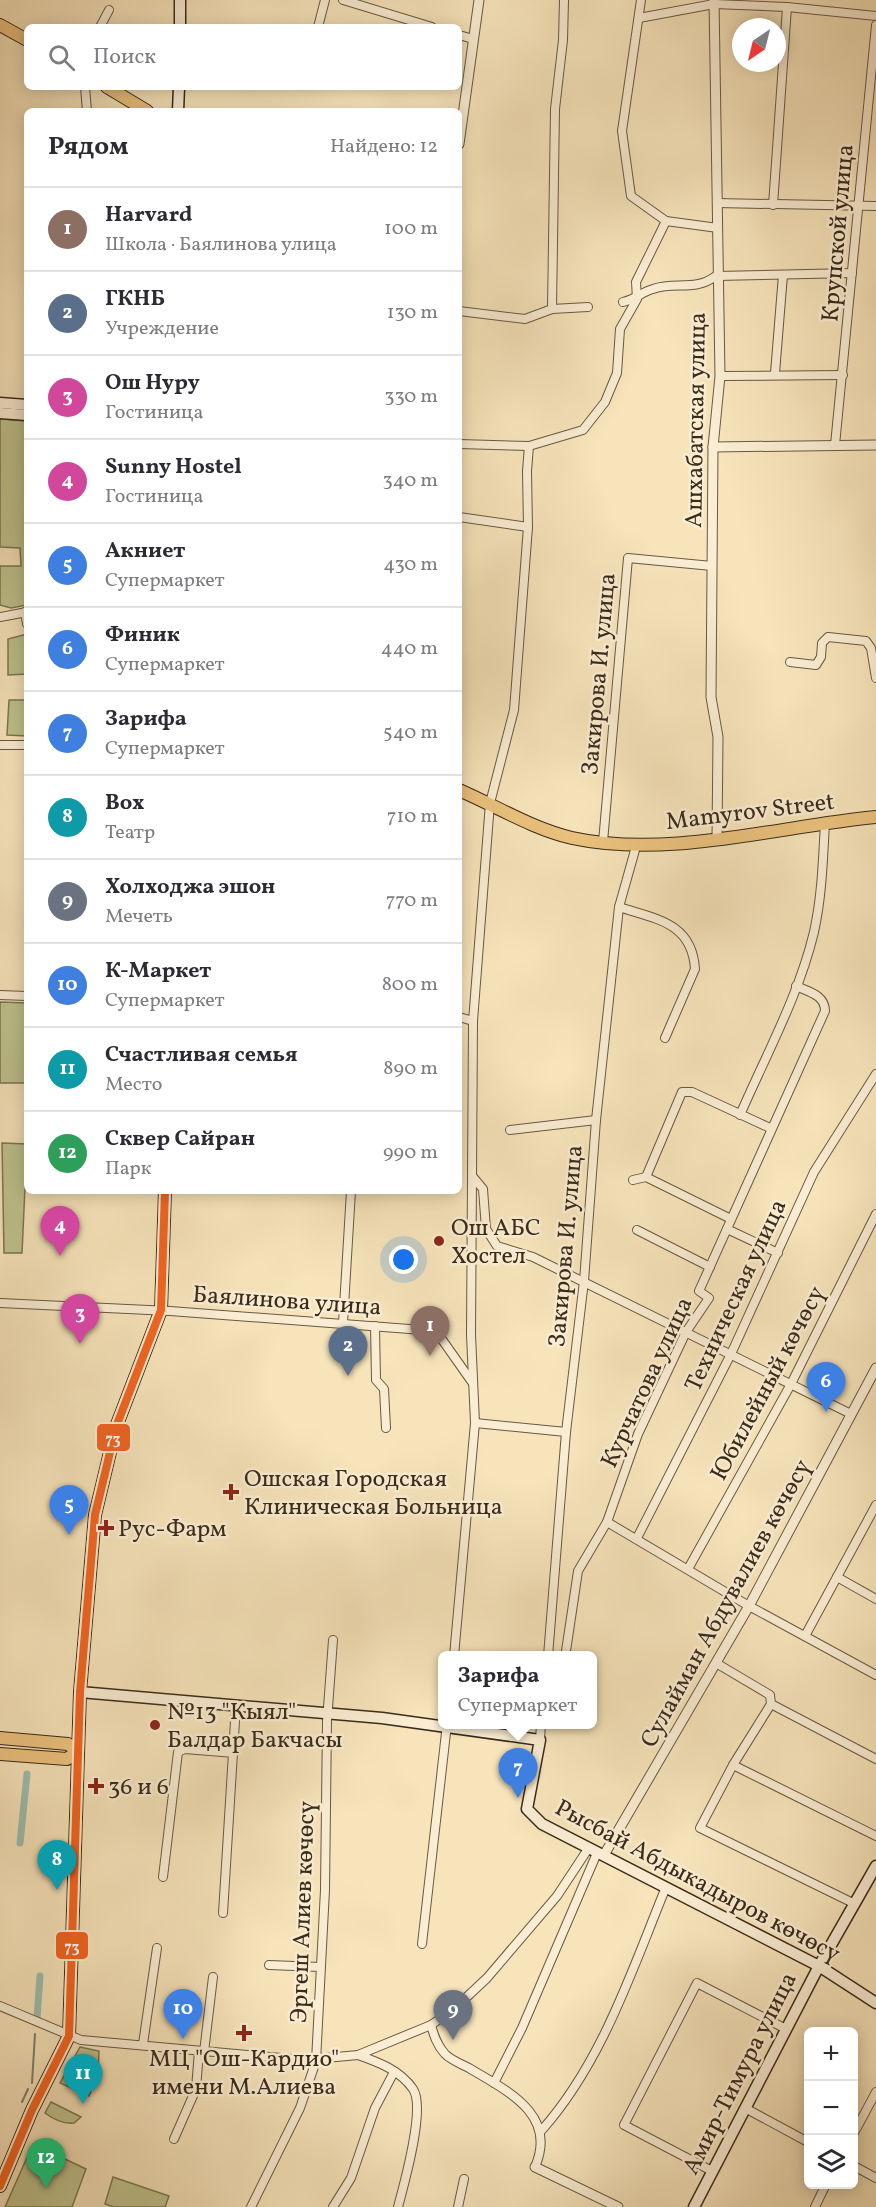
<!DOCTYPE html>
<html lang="ru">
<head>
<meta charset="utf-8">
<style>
  :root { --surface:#fff; --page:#f7f7f7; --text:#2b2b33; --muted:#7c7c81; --line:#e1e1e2; --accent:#8f2418 }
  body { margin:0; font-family:Vollkorn,serif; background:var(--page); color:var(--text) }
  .controls { position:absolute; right:18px; bottom:18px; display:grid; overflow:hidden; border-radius:9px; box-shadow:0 3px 15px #0003 }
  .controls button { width:54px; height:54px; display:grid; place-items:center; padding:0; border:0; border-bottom:2px solid var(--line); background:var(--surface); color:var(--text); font:30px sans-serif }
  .compass { position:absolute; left:732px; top:18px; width:54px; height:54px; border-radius:50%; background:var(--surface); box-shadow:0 3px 15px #0003; rotate:215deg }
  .you { position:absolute; left:404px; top:1260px; width:21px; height:21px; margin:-15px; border:4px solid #fff; border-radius:50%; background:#1a73e8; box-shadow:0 0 0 9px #1a73e833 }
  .badge { display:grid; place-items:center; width:39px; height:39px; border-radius:50%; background:var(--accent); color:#fff; font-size:20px; font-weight:700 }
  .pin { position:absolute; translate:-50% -50px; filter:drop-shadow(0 2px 3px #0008) }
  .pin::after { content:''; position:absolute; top:32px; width:21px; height:18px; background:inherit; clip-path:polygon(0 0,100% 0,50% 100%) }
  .popup { position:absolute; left:438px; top:1651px; width:159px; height:78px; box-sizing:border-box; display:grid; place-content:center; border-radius:9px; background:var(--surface); filter:drop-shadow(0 2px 4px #0005); font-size:20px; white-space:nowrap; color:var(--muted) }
  .popup b { font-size:22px; color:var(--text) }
  .popup::after { content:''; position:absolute; left:50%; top:100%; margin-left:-12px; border:12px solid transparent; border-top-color:var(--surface) }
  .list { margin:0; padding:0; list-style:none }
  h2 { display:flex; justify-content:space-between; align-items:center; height:78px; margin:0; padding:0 24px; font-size:26px }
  h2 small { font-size:20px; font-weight:400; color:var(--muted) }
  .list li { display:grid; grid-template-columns:39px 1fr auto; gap:18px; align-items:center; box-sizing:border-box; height:84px; padding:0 24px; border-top:2px solid var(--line) }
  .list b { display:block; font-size:22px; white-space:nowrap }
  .list p { margin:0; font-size:20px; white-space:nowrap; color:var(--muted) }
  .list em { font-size:20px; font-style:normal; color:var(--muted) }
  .icon { flex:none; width:33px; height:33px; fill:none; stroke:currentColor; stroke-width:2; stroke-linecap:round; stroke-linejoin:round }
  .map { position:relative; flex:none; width:876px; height:2207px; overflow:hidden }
  .search { position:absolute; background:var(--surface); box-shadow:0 3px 15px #0003; left:24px; top:24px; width:438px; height:66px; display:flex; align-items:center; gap:15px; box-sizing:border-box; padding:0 21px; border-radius:9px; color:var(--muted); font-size:22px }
  .panel { position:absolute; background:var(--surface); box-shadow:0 3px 15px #0003; left:24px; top:108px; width:438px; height:1086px; border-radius:9px }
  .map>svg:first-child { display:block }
</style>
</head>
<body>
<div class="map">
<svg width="876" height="2207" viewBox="0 0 876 2207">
  <rect width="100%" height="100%" fill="#f7e4bb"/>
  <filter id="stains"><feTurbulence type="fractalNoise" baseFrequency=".00333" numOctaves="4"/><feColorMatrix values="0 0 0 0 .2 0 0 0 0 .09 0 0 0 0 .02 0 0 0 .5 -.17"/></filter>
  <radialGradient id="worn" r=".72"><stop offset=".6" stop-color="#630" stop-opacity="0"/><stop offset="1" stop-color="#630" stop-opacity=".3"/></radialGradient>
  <g fill="#bfc38e" stroke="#7c7754" stroke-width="1.5">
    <path d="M 0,419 L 27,421 L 27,605 L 11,608 L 0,605 L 0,566 L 21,566 L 20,548 L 0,547 Z"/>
    <path d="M 27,634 L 27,674 L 8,675 L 8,639 Z"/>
    <path d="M 9,700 L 27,700 L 27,736 L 7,735 Z"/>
    <path d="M 0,1002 L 27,1003 L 27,1083 L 0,1083 Z"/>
    <path d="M 2,1143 L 27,1144 L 22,1253 L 4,1253 Z"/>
    <path d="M 80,2047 L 99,2051 L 98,2074 L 89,2096 L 60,2083 Z"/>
    <path d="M 51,2102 L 81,2117 L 74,2123 C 64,2124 53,2119 45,2113 Z"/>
    <path d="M 33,2144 L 86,2169 L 72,2207 L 5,2207 Z"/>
    <path d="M 113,2177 L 169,2196 L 165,2207 L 114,2207 L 105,2204 Z"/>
  </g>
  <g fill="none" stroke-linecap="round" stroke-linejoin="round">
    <g stroke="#758474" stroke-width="2">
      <path d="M 32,2083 L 35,2034"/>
      <path d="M 22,2102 L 28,2089"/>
    </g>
    <g stroke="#9dbfb0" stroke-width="7">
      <path d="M 20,1843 L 27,1774"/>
      <path d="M 37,2019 L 40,1976"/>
    </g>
    <defs>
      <g id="minor">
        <path d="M 343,0 L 432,27"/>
        <path d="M 641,0 L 622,131 L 631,196 L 666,221 L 718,228"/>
        <path d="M 639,18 L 714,4 L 787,7 L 876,16"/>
        <path d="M 100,27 L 109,10"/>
        <path d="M 318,27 L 325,0"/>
        <path d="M 459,35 L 473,39"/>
        <path d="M 85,87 L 87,111"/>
        <path d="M 717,203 L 876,206"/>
        <path d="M 773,205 L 787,7"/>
        <path d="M 623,302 C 636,299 642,292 653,289 C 676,281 694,292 716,276 L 852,273"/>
        <path d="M 552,309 L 555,109 L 563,40 L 564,0"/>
        <path d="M 459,311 L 525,319 L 552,309 L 588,307"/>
        <path d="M 775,373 L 783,275"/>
        <path d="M 720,376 L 843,375"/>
        <path d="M 459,444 L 529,446 L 583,430 L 605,402 L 617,373 L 620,329 L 637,299 L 636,282 L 666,221"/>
        <path d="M 835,445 L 876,25"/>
        <path d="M 459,517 L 528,527"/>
        <path d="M 25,612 L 27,624"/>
        <path d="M 0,617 L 27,612"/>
        <path d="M 790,662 L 816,665 L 821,657 L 822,643 L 828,637 L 866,641 L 871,648 L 876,678"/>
        <path d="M 0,745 L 27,745"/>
        <path d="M 603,842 L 628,558 L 712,566"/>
        <path d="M 619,907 C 655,919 692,922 695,969 L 665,1038"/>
        <path d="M 0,995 L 27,996"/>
        <path d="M 459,1017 L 473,1021"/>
        <path d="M 740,1115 C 766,1055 799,995 814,932 C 822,896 823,859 825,822"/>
        <path d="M 510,1130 L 596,1120"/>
        <path d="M 473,1177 L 483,1189 L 486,1229 L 497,1246 L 533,1257 L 851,1414"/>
        <path d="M 646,1177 L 731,1219"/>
        <path d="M 633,1180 L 646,1177 L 682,1092 L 692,1092 L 770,1128"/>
        <path d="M 727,1229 L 778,1253"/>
        <path d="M 637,1230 L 710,1267"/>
        <path d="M 0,1303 L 170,1311 L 436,1331 L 472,1382"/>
        <path d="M 343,1323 L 351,1191"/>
        <path d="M 375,1326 L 376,1380 L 384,1389 L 386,1428"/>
        <path d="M 475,1423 L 566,1432"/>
        <path d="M 607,1522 L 749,1606 L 876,1675"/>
        <path d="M 637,1538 L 731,1354 L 814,1172 L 876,1074"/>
        <path d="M 688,1569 L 791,1384 L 876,1214"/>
        <path d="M 837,1577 L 876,1599"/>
        <path d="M 805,1636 L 876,1505"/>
        <path d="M 566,1651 L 578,1571 L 607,1522 L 638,1434 L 686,1332 L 709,1298 L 699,1291 L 825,1011 C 825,995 809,992 796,986"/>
        <path d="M 454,1656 L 475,1423 L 471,1335 L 473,1021 L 490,803 L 514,710 L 528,527 L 527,471 L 529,446"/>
        <path d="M 548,1656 L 566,1432 L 584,1281 L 596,1120 L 619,907 L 637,843"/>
        <path d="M 716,1663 L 770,1695 L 771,1704 L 733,1765 L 700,1828 L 853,1903"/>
        <path d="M 771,1704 L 876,1759"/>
        <path d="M 540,1740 L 541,1724"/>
        <path d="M 733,1765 L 876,1836"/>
        <path d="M 163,1877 L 178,1752 L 185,1749 L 234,1753"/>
        <path d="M 223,1913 L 236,1705"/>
        <path d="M 422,1944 L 447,1724"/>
        <path d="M 269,1965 L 320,1967"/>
        <path d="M 0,2006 L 81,2040 L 304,2060 L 358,2055 L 431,2025 L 454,2009 L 487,1978 L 557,1896 L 588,1849"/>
        <path d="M 431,2025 C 434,2036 437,2045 445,2054 C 451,2060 461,2064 469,2068 C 507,2091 558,2114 535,2167"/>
        <path d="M 143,2044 L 157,1948"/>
        <path d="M 204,2052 L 213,1977"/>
        <path d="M 358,2055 C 378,2062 400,2070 413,2089 C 426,2108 404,2184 398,2207"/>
        <path d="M 494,2083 L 522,2028 L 597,1853"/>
        <path d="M 745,2108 L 808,2142"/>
        <path d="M 541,2131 C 602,2063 632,1970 666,1887"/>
        <path d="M 854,2133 L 876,2092"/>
        <path d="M 174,2139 L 196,2089 L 199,2051"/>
        <path d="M 854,2166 L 876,2178"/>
        <path d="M 712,2171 L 624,2125 L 697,1983 L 786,2029"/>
        <path d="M 251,2207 L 300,2108 L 316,2061 L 325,1890 L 327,1721 L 333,1640"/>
        <path d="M 333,2207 L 351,2178 L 375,2108 L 394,2072"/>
        <path d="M 458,2207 L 464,2179"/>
        <path d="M 815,2207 L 826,2184"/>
      </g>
      <g id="tertiary">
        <path d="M 714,0 L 720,376 L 713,447 L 711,697 L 718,737 L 717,840"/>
        <path d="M 459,144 L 479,0"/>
        <path d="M 713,447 L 876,445"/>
        <path d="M 604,1855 L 749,1606 L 876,1368"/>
        <path d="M 535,2167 L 618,2207"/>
      </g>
      <g id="secondary">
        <path d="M 180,27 L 180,0"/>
        <path d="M 178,111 L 179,87"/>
        <path d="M 0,403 L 27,405"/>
        <path d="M 0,413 L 27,415"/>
        <path d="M 80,1692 L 382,1718 L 540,1740 L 527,1809 L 542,1824 L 819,1966 L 876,2003"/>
        <path d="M 694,2207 L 819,1966 L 876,1866"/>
      </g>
      <g id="primary">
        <path d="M 0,25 L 27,40"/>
        <path d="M 107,87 L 147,111"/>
        <path d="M 459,790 C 496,806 533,829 572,838 C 669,859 779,826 876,817"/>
        <path d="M 0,1738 L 68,1744 L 78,1751"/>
        <path d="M 0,1754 L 67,1759 L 78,1751"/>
        <path d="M 0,2186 L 32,2110 L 69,2036 L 80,1692 L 95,1515 L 116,1427 L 161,1310 L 165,1191"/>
      </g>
    </defs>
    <use href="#minor" stroke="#685942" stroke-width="10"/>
    <use href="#tertiary" stroke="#685942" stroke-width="11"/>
    <use href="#secondary" stroke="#392b1a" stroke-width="13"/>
    <use href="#primary" stroke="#392b1a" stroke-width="14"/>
    <use href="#minor" stroke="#faedd3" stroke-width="8"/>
    <use href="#tertiary" stroke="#faedd3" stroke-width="9"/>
    <use href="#secondary" stroke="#faedd3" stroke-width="10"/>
    <use href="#primary" stroke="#ecc27e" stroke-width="12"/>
    <defs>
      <path id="bus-1" d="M 0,2186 L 32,2110 L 69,2036 L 80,1692 L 95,1515 L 116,1427 L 161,1310 L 165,1191"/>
    </defs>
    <use href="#bus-1" stroke="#faedd3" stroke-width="12"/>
    <use href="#bus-1" stroke="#f26522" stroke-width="8"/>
  </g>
  <g fill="#8f2418" stroke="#faedd3" stroke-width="2">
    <circle cx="439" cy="1241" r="6"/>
    <path d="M228 1483h6v6h6v6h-6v6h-6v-6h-6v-6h6z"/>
    <path d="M103 1519h6v6h6v6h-6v6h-6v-6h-6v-6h6z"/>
    <circle cx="155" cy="1725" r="6"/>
    <path d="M93 1777h6v6h6v6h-6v6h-6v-6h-6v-6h6z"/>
    <path d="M241 2024h6v6h6v6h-6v6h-6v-6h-6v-6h6z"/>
  </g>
  <g text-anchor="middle" stroke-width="5" stroke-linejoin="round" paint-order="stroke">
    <g font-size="24" fill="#392b1a" stroke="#faedd3">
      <text transform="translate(837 233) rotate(-85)" y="8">Крупской улица</text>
      <text transform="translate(695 420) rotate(-89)" y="8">Ашхабатская улица</text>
      <text transform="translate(598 674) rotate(-85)" y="8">Закирова И. улица</text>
      <text transform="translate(750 811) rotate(-7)" y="8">Mamyrov Street</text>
      <text transform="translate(565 1246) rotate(-85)" y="8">Закирова И. улица</text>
      <text transform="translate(735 1295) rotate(-65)" y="8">Техническая улица</text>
      <text transform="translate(287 1300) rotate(4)" y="8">Баялинова улица</text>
      <text transform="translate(646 1382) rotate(-65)" y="8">Курчатова улица</text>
      <text transform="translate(767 1383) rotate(-62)" y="8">Юбилейный көчөсү</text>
      <text transform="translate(725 1603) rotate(-61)" y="8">Сулайман Абдувалиев көчөсү</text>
      <text transform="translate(698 1880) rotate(28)" y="8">Рысбай Абдыкадыров көчөсү</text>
      <text transform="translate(302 1912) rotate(-88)" y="8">Эргеш Алиев көчөсү</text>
      <text transform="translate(739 2073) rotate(-63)" y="8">Амир-Тимура улица</text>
    </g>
    <g font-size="24" fill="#392b1a" stroke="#faedd3" text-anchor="start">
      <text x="451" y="1235">Ош АБС<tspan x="451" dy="28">Хостел</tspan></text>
      <text x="244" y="1486">Ошская Городская<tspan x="244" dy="28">Клиническая Больница</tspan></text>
      <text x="118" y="1536">Рус-Фарм</text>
      <text x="167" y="1719">№13 "Кыял"<tspan x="167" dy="28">Балдар Бакчасы</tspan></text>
      <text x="108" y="1794">36 и 6</text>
      <text x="244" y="2066" text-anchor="middle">МЦ "Ош-Кардио"<tspan x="244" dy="28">имени М.Алиева</tspan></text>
    </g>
  </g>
  <g stroke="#faedd3" stroke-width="2">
    <rect x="96" y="1423" width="35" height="29" rx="6" fill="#f26522"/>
    <rect x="55" y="1931" width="34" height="29" rx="6" fill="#f26522"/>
  </g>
  <g font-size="16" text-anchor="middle" font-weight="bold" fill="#fff">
    <text x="113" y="1444">73</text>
    <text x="72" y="1952">73</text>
  </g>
  <rect width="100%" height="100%" filter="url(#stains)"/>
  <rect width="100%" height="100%" fill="url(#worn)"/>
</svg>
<div class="controls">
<button>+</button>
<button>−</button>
<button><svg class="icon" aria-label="layers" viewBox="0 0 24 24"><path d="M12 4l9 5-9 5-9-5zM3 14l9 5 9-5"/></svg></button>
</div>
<svg class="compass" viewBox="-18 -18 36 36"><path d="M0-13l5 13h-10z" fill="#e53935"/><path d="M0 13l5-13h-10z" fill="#7c7c81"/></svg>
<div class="you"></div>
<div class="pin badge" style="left:430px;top:1356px;background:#8d6e63">1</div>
<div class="pin badge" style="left:348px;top:1376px;background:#5c6f8a">2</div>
<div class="pin badge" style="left:80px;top:1344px;background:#d1479c">3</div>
<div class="pin badge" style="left:60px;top:1256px;background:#d1479c">4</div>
<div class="pin badge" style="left:69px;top:1535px;background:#3f7fe0">5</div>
<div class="pin badge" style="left:826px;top:1412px;background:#3f7fe0">6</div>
<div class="pin badge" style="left:518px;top:1798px;background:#3f7fe0">7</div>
<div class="popup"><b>Зарифа</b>Супермаркет</div>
<div class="pin badge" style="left:57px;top:1890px;background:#0f9aa8">8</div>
<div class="pin badge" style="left:453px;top:2040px;background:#6b7280">9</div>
<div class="pin badge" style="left:183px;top:2039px;background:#3f7fe0">10</div>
<div class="pin badge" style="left:83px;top:2104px;background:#0f9aa8">11</div>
<div class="pin badge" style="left:46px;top:2188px;background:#2e9e5b">12</div>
<div class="search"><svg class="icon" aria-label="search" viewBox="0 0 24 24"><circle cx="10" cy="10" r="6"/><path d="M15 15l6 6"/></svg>Поиск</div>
<section class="panel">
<h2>Рядом<small>Найдено: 12</small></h2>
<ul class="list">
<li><span class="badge" style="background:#8d6e63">1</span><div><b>Harvard</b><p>Школа · Баялинова улица</p></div><em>100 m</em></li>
<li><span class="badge" style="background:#5c6f8a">2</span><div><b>ГКНБ</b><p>Учреждение</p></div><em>130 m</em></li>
<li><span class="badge" style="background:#d1479c">3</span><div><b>Ош Нуру</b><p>Гостиница</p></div><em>330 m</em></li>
<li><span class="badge" style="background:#d1479c">4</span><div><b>Sunny Hostel</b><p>Гостиница</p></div><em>340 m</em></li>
<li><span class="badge" style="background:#3f7fe0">5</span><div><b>Акниет</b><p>Супермаркет</p></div><em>430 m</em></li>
<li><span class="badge" style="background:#3f7fe0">6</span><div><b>Финик</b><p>Супермаркет</p></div><em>440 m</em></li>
<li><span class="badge" style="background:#3f7fe0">7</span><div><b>Зарифа</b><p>Супермаркет</p></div><em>540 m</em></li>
<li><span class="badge" style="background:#0f9aa8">8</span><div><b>Box</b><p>Театр</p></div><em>710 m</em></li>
<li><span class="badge" style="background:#6b7280">9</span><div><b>Холходжа эшон</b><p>Мечеть</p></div><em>770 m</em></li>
<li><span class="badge" style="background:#3f7fe0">10</span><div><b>К-Маркет</b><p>Супермаркет</p></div><em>800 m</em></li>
<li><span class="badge" style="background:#0f9aa8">11</span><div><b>Счастливая семья</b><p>Место</p></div><em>890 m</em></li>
<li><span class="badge" style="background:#2e9e5b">12</span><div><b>Сквер Сайран</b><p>Парк</p></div><em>990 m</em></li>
</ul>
</section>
</div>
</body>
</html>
